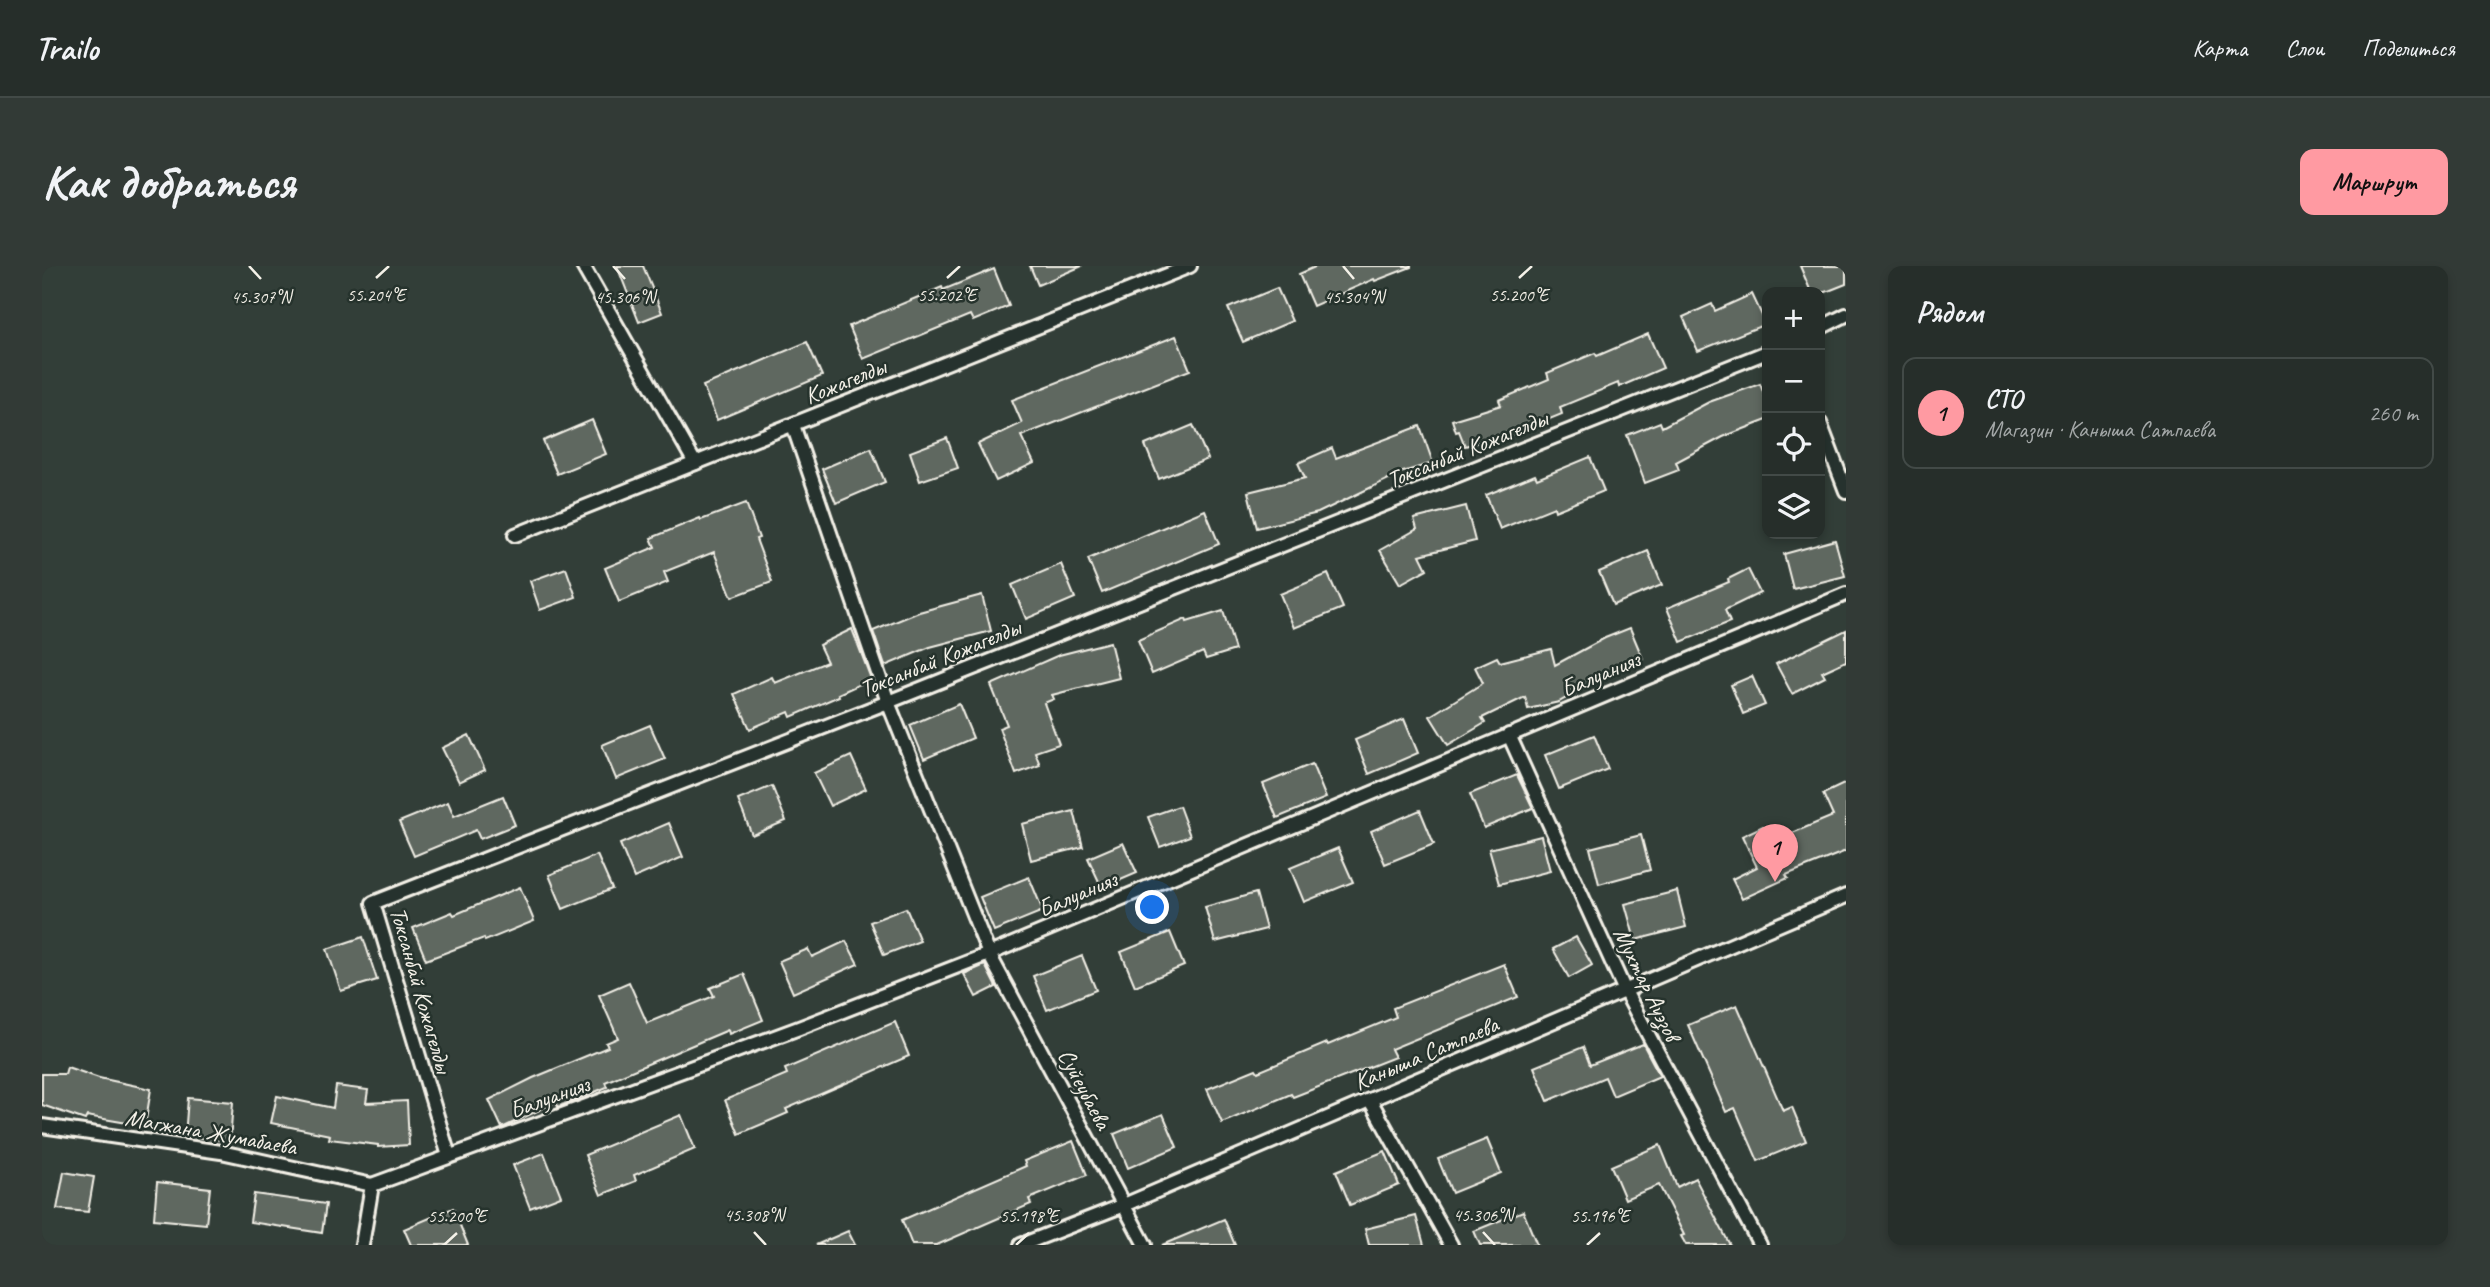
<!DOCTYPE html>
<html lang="ru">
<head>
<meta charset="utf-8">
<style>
  :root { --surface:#262e2a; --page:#323a36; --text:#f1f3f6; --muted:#a4a8a8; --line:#424a47; --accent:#ff9aa2 }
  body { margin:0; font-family:Caveat,sans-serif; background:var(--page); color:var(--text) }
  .controls { position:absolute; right:21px; top:21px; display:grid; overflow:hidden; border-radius:14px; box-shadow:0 4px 10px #0003 }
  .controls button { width:63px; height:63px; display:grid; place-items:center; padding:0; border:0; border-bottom:2px solid var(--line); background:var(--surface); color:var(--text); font:35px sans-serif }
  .you { position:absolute; left:1111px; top:642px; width:24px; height:24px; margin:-18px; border:5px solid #fff; border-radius:50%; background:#1a73e8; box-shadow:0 0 0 10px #1a73e833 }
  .badge { display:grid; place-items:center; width:46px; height:46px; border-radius:50%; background:var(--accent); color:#111; font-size:23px; font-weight:700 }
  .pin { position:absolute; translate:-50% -58px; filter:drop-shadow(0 2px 4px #0008) }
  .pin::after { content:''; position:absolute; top:37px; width:24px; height:21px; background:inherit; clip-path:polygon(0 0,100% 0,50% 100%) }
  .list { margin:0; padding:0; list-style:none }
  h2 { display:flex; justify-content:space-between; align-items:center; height:91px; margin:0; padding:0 28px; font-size:30px }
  h2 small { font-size:23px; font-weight:400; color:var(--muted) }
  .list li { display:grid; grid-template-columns:46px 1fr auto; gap:21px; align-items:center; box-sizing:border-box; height:112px; margin:0 14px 14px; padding:0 14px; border:2px solid var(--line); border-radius:14px }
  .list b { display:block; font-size:26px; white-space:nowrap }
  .list p { margin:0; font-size:23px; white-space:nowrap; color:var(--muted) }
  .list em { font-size:23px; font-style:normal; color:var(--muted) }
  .icon { flex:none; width:38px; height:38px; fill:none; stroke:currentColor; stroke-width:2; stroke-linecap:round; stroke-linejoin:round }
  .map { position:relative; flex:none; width:1804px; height:979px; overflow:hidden; border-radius:14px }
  header { display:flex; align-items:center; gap:42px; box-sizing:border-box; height:98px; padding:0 35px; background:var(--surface); border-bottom:2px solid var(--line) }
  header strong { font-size:33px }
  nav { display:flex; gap:38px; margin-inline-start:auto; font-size:24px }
  .intro { display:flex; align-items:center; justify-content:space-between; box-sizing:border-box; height:168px; padding:0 42px }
  h1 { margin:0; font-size:49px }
  .button { padding:18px 32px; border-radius:14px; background:var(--accent); color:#111; font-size:24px; font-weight:700 }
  main { display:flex; gap:42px; padding:0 42px }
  aside { flex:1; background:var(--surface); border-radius:14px; box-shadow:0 4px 10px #0003 }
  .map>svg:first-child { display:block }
</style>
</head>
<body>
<header>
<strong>Trailo</strong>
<nav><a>Карта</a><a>Слои</a><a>Поделиться</a></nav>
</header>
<div class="intro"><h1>Как добраться</h1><a class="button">Маршрут</a></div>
<main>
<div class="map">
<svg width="1804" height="979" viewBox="0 0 1804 979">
  <rect width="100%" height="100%" fill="#323e38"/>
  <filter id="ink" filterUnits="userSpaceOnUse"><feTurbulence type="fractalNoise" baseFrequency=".0143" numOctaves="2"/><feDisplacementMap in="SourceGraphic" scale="14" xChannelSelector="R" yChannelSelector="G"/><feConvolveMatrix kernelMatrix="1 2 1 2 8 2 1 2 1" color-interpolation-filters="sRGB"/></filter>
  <g filter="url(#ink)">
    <g fill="#5f6861" stroke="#f4f1e8" stroke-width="2">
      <path d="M 575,0 L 601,0 L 620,47 L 597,56 Z"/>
      <path d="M 988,0 L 1040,0 L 996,19 Z"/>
      <path d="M 1275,0 L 1369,0 L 1369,1 L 1333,15 L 1332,13 L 1271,40 L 1257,8 Z"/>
      <path d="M 1758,0 L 1804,0 L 1804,18 L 1784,26 L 1769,26 Z"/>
      <path d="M 952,3 L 967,40 L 931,55 L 928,49 L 821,93 L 807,60 L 900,21 L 901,24 Z"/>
      <path d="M 1235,22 L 1250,55 L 1201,76 L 1186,42 Z"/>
      <path d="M 1710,28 L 1724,58 L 1656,85 L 1641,51 L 1670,38 L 1673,45 Z"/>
      <path d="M 1606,68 L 1621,102 L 1577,121 L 1576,117 L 1518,141 L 1520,148 L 1471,168 L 1471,166 L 1423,180 L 1417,165 L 1414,166 L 1410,154 L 1459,139 L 1457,134 L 1507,113 L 1505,107 L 1553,87 L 1555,90 Z"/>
      <path d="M 1134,70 L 1148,104 L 979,170 L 992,197 L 954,215 L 936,178 L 980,157 L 970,134 Z"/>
      <path d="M 765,76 L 780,110 L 675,154 L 661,120 Z"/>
      <path d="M 1718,118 L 1725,136 L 1725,154 L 1681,171 L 1634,196 L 1637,204 L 1603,217 L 1585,169 L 1618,156 L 1620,161 L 1667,136 Z"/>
      <path d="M 550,154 L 564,188 L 515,208 L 501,175 Z"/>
      <path d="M 1151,159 L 1166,193 L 1117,213 L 1103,179 Z"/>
      <path d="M 1378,160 L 1391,197 L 1361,206 L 1276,247 L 1215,262 L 1206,226 L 1263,212 L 1256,197 L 1290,182 L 1294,192 Z"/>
      <path d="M 905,172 L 916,202 L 878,215 L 868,186 Z"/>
      <path d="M 829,182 L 843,216 L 794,237 L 780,203 Z"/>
      <path d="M 1548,191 L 1562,225 L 1513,245 L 1512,241 L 1458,263 L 1444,229 L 1493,209 L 1495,213 Z"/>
      <path d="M 704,237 L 717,272 L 714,273 L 730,316 L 690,331 L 672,286 L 622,306 L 626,316 L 577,336 L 563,302 L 613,281 L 609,272 L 658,252 L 659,254 Z"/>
      <path d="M 1424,240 L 1433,275 L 1378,289 L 1385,303 L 1358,318 L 1338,284 L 1375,263 L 1372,253 Z"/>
      <path d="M 1163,244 L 1177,278 L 1060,327 L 1046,293 Z"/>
      <path d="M 1793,274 L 1803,310 L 1751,323 L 1742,288 Z"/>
      <path d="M 1606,285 L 1620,319 L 1571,339 L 1557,306 Z"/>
      <path d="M 1019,298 L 1033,332 L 984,353 L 970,319 Z"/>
      <path d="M 524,302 L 534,331 L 498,344 L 488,315 Z"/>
      <path d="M 1706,303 L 1718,327 L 1683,344 L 1688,356 L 1639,376 L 1625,342 L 1687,316 L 1686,313 Z"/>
      <path d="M 1286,308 L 1301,342 L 1252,362 L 1238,328 Z"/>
      <path d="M 940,329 L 949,365 L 888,381 L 843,400 L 831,365 L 877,346 Z"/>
      <path d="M 1181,345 L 1193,384 L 1164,393 L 1161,386 L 1110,408 L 1096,374 L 1144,353 L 1145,356 Z"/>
      <path d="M 1588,362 L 1601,393 L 1576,403 L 1517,436 L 1486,443 L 1483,431 L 1440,452 L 1443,457 L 1406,479 L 1388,450 L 1441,417 L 1433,401 L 1455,391 L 1458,396 L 1509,383 L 1513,399 L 1563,372 Z"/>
      <path d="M 810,363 L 829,413 L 796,428 L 797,430 L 749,451 L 747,446 L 708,463 L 692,428 L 730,411 L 733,417 L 785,396 L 777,379 Z"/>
      <path d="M 1804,364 L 1804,395 L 1780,406 L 1783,411 L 1750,428 L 1734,398 Z"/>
      <path d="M 1068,376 L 1077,412 L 1010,429 L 1012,433 L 1002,437 L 1017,478 L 993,486 L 998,499 L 974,508 L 957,462 L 965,459 L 949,419 L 1017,389 Z"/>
      <path d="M 1710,410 L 1723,439 L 1701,448 L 1689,419 Z"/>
      <path d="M 917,438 L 931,472 L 882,493 L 868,459 Z"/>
      <path d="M 1362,453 L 1376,487 L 1327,508 L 1313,474 Z"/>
      <path d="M 608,459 L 623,493 L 574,513 L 560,479 Z"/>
      <path d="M 427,469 L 443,504 L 417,516 L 400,482 Z"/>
      <path d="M 1552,469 L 1566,503 L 1517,523 L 1503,489 Z"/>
      <path d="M 809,490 L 824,523 L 788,540 L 772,507 Z"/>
      <path d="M 1270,498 L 1284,532 L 1235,552 L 1221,518 Z"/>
      <path d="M 1475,509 L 1491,542 L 1442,562 L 1428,528 Z"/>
      <path d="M 1804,517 L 1804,585 L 1744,609 L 1746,612 L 1700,633 L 1690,613 L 1715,601 L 1700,570 L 1721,560 L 1729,576 L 1791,550 L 1781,528 Z"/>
      <path d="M 730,520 L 744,555 L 710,569 L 696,534 Z"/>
      <path d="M 461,530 L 473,559 L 438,573 L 434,564 L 372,590 L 357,556 L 406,536 L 412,550 Z"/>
      <path d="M 1137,540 L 1148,570 L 1118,581 L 1106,551 Z"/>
      <path d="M 1378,544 L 1392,578 L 1343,598 L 1329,565 Z"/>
      <path d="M 1032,545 L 1041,581 L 989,594 L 980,558 Z"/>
      <path d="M 627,557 L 641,591 L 592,612 L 578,578 Z"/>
      <path d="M 1599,569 L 1608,604 L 1557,618 L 1548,582 Z"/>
      <path d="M 1499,570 L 1508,605 L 1457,618 L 1447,583 Z"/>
      <path d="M 1081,577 L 1095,607 L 1060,622 L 1046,592 Z"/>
      <path d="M 1296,582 L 1311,616 L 1262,636 L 1248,602 Z"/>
      <path d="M 555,589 L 570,623 L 521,643 L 507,609 Z"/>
      <path d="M 987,611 L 1001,645 L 952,665 L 938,631 Z"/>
      <path d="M 478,621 L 492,655 L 443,675 L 442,672 L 384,694 L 371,662 L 410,646 L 412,649 Z"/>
      <path d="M 1635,625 L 1644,661 L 1593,674 L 1583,638 Z"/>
      <path d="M 1214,627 L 1224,663 L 1173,676 L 1163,641 Z"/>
      <path d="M 864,642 L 878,675 L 842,689 L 828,656 Z"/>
      <path d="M 1128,666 L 1142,700 L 1093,720 L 1079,686 Z"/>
      <path d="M 321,671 L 335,714 L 299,725 L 285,683 Z"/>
      <path d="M 1534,671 L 1550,699 L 1527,712 L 1511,683 Z"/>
      <path d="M 804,675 L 816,698 L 751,727 L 737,695 L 766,683 L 770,691 Z"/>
      <path d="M 1040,690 L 1054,724 L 1005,744 L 991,710 Z"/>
      <path d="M 1462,698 L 1476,731 L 1349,783 L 1353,791 L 1251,831 L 1249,828 L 1180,857 L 1165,823 L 1214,803 L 1216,806 L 1285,777 L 1286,779 L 1354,751 L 1351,742 Z"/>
      <path d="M 943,699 L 954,721 L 934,731 L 922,708 Z"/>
      <path d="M 702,708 L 721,754 L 687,768 L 686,764 L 563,816 L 565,821 L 516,841 L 514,836 L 460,862 L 447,834 L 491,812 L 566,781 L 564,777 L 576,772 L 557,729 L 587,716 L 605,757 L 672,730 L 668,722 Z"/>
      <path d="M 1695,739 L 1741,845 L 1750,841 L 1764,875 L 1716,895 L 1693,842 L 1684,846 L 1646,759 Z"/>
      <path d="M 853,756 L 867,790 L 744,843 L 746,847 L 697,868 L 683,834 L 745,808 L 743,803 Z"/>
      <path d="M 1601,778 L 1618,810 L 1571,830 L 1563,811 L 1506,835 L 1492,801 L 1541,781 L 1548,799 Z"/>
      <path d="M 25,801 L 57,812 L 109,823 L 103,860 L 45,850 L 43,854 L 0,839 L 0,808 L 23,808 Z"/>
      <path d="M 294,820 L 326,824 L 324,837 L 365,835 L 367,879 L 336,881 L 336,879 L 287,873 L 288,869 L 229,857 L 235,830 L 291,842 Z"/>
      <path d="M 146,832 L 191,836 L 188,875 L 143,870 Z"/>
      <path d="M 1121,848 L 1135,881 L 1086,902 L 1072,868 Z"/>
      <path d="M 639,849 L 653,883 L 592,909 L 594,915 L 559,929 L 543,889 Z"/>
      <path d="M 1445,873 L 1459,907 L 1410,927 L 1396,893 Z"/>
      <path d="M 1031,875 L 1045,909 L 987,933 L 989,938 L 895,979 L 870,979 L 860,954 L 984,900 L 982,895 Z"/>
      <path d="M 1618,879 L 1635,921 L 1653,912 L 1688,979 L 1644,979 L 1639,970 L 1642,969 L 1617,919 L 1583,933 L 1569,900 Z"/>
      <path d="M 1343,885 L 1357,919 L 1308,939 L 1294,905 Z"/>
      <path d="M 502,887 L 519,930 L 488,942 L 471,899 Z"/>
      <path d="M 22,906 L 52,911 L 46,946 L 15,943 Z"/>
      <path d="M 115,916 L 168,922 L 164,958 L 112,953 Z"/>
      <path d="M 212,928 L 284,938 L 280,967 L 208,956 Z"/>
      <path d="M 411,942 L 426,979 L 369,979 L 362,963 Z"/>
      <path d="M 1481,945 L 1495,979 L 1438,979 L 1432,965 Z"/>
      <path d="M 1374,950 L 1382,979 L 1327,979 L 1323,963 Z"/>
      <path d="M 1182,953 L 1193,979 L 1120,979 Z"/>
      <path d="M 806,965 L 813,979 L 774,979 Z"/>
    </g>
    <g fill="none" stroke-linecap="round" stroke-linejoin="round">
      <defs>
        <g id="minor">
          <path d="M 541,0 L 653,197"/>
          <path d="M 1778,62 L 1804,49"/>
          <path d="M 1778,157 L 1804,225"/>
          <path d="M 751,159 L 846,436 L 947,688 L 1103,979"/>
          <path d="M 473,269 L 1148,0"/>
          <path d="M 1467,469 L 1583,725 L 1718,979"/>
          <path d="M 1328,834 L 1409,979"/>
          <path d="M 0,860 L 179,886 L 330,919"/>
          <path d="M 407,890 L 331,637 L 846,436 L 1725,86"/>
          <path d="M 320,979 L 330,919 L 757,762 L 947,688 L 1804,328"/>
          <path d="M 979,979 L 1082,939 L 1804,630"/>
        </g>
      </defs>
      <use href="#minor" stroke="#f4f1e8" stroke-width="18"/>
      <use href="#minor" stroke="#26332d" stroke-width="12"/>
    </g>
  </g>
  <path fill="none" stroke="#f4f1e8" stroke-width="2.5" d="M 207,0 L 219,13M 571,0 L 583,13M 1301,0 L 1312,13M 334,12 L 347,0M 905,12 L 918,0M 1477,12 L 1490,0M 712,966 L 724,979M 1441,966 L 1453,979M 402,979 L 415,967M 974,979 L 987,967M 1545,979 L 1558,967"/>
  <g text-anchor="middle" stroke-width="5" stroke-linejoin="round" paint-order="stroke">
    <g font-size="24" fill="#f4f1e8" stroke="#26332d">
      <text transform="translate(803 115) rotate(-22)" y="8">Кожагелды</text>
      <text transform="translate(1425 183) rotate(-22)" y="8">Токсанбай Кожагелды</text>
      <text transform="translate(898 392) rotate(-22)" y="8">Токсанбай Кожагелды</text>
      <text transform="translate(1558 408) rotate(-23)" y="8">Балуанияз</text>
      <text transform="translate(1035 628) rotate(-23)" y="8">Балуанияз</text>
      <text transform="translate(1605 718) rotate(64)" y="8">Мухтар Ауэзов</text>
      <text transform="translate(379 724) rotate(74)" y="8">Токсанбай Кожагелды</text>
      <text transform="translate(1384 787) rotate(-23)" y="8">Каныша Сатпаева</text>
      <text transform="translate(1043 823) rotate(62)" y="8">Суйеубаева</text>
      <text transform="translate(507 831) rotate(-20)" y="8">Балуанияз</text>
      <text transform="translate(169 866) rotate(10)" y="8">Магжана Жумабаева</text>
    </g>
  </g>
  <g font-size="18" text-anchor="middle" fill="#f4f1e8" stroke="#26332d" stroke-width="5" stroke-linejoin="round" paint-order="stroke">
    <text x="334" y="35">55.204°E</text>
    <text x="1477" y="35">55.200°E</text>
    <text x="905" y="35">55.202°E</text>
    <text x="1312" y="37">45.304°N</text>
    <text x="219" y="37">45.307°N</text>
    <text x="583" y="37">45.306°N</text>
    <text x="712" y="955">45.308°N</text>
    <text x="1441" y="955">45.306°N</text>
    <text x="415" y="956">55.200°E</text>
    <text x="987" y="956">55.198°E</text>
    <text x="1558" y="956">55.196°E</text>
  </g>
</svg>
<div class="controls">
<button>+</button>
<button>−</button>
<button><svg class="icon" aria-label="locate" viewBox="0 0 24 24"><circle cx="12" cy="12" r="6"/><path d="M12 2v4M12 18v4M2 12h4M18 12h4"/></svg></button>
<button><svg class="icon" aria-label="layers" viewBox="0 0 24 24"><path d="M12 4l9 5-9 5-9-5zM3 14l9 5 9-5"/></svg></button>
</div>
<div class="you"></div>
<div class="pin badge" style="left:1733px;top:616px">1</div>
</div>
<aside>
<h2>Рядом<small></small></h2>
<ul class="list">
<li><span class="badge">1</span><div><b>CTO</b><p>Магазин · Каныша Сатпаева</p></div><em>260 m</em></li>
</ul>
</aside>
</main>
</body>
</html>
